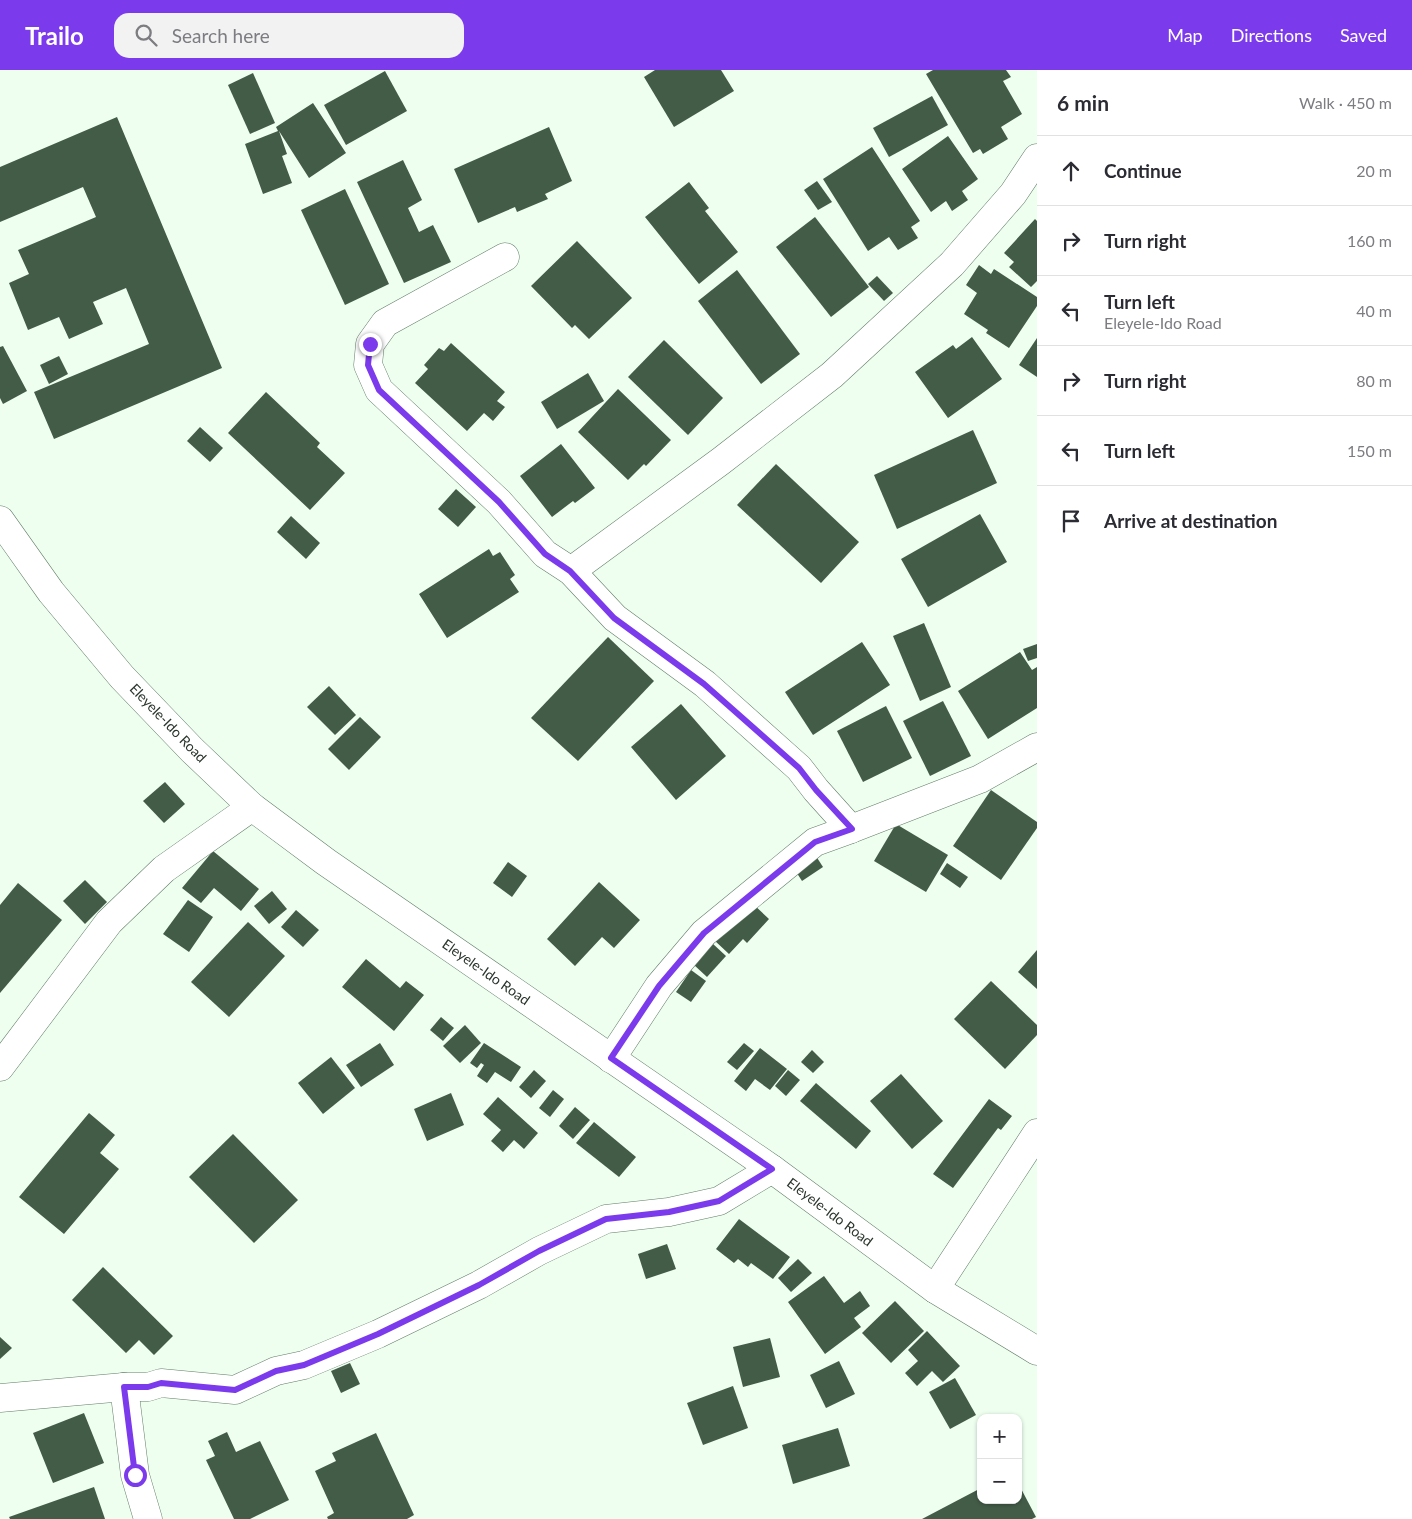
<!DOCTYPE html>
<html lang="en">
<head>
<meta charset="utf-8">
<style>
  :root { --surface:#fff; --page:#f2f2f3; --text:#2b2b33; --muted:#7c7c81; --line:#e1e1e2; --accent:#7c3aed }
  body { margin:0; font-family:Lato,sans-serif; background:var(--page); color:var(--text) }
  .controls { position:absolute; right:15px; bottom:15px; display:grid; overflow:hidden; border-radius:10px; box-shadow:0 1px 4px #0004 }
  .controls button { width:45px; height:45px; display:grid; place-items:center; padding:0; border:0; border-bottom:1px solid var(--line); background:var(--surface); color:var(--text); font:25px sans-serif }
  .stop { position:absolute; width:15px; height:15px; margin:-11px; border:4px solid #7c3aed; border-radius:50%; background:#fff }
  .stop.end { background:#7c3aed; border-color:#fff; box-shadow:0 1px 5px #0008 }
  .list { margin:0; padding:0; list-style:none }
  h2 { display:flex; justify-content:space-between; align-items:center; height:65px; margin:0; padding:0 20px; font-size:21px }
  h2 small { font-size:16px; font-weight:400; color:var(--muted) }
  .list li { display:grid; grid-template-columns:32px 1fr auto; gap:15px; align-items:center; box-sizing:border-box; height:70px; padding:0 20px; border-top:1px solid var(--line) }
  .list b { display:block; font-size:19px; white-space:nowrap }
  .list p { margin:0; font-size:16px; white-space:nowrap; color:var(--muted) }
  .list em { font-size:16px; font-style:normal; color:var(--muted) }
  .icon { flex:none; width:28px; height:28px; fill:none; stroke:currentColor; stroke-width:2; stroke-linecap:round; stroke-linejoin:round }
  .map { position:relative; flex:none; width:1037px; height:1449px; overflow:hidden }
  header { display:flex; align-items:center; gap:30px; box-sizing:border-box; height:70px; padding:0 25px; background:var(--accent); color:#fff }
  header strong { font-size:24px }
  nav { display:flex; gap:28px; margin-inline-start:auto; font-size:18px }
  .search { width:350px; height:45px; background:var(--page); display:flex; align-items:center; gap:12px; box-sizing:border-box; padding:0 18px; border-radius:15px; color:var(--muted); font-size:19px }
  main { display:flex }
  aside { flex:1; background:var(--surface) }
  .map>svg:first-child { display:block }
</style>
</head>
<body>
<header>
<strong>Trailo</strong>
<div class="search"><svg class="icon" aria-label="search" viewBox="0 0 24 24"><circle cx="10" cy="10" r="6"/><path d="M15 15l6 6"/></svg>Search here</div>
<nav><a>Map</a><a>Directions</a><a>Saved</a></nav>
</header>
<main>
<div class="map">
<svg width="1037" height="1449" viewBox="0 0 1037 1449">
  <rect width="100%" height="100%" fill="#eefff0"/>
  <g fill="#435c48">
    <path d="M 655,0 L 721,0 L 734,21 L 674,57 L 644,7 Z"/>
    <path d="M 933,0 L 1006,0 L 1011,7 L 1003,11 L 1022,44 L 1001,57 L 1008,69 L 983,84 L 980,79 L 973,83 L 926,4 Z"/>
    <path d="M 385,1 L 407,41 L 346,75 L 324,35 Z"/>
    <path d="M 253,3 L 275,53 L 250,64 L 228,15 Z"/>
    <path d="M 932,26 L 948,55 L 889,87 L 873,58 Z"/>
    <path d="M 313,33 L 346,83 L 309,108 L 279,61 L 287,84 L 282,86 L 292,113 L 263,124 L 245,74 L 278,61 L 276,57 Z"/>
    <path d="M 117,47 L 222,298 L 54,369 L 34,322 L 149,274 L 126,218 L 93,232 L 103,254 L 69,269 L 59,247 L 28,260 L 9,213 L 29,204 L 18,180 L 96,147 L 83,117 L 0,152 L 0,97 Z"/>
    <path d="M 549,57 L 572,111 L 545,124 L 548,129 L 517,142 L 515,137 L 478,153 L 454,99 Z"/>
    <path d="M 948,66 L 978,109 L 962,121 L 968,130 L 952,141 L 946,131 L 931,142 L 902,99 Z"/>
    <path d="M 872,77 L 920,151 L 911,157 L 918,168 L 898,180 L 889,167 L 868,181 L 823,109 Z"/>
    <path d="M 403,90 L 422,130 L 408,138 L 419,162 L 433,155 L 451,192 L 404,213 L 357,112 Z"/>
    <path d="M 817,111 L 832,132 L 818,140 L 804,120 Z"/>
    <path d="M 689,112 L 709,138 L 705,141 L 738,182 L 699,214 L 645,147 Z"/>
    <path d="M 345,119 L 389,214 L 345,235 L 301,140 Z"/>
    <path d="M 815,147 L 869,217 L 831,247 L 776,177 Z"/>
    <path d="M 1035,149 L 1037,151 L 1037,211 L 1031,217 L 1009,197 L 1014,192 L 1004,183 Z"/>
    <path d="M 577,171 L 632,228 L 589,269 L 575,255 L 572,258 L 531,216 Z"/>
    <path d="M 979,195 L 991,204 L 994,199 L 1037,227 L 1037,236 L 1009,278 L 986,263 L 988,260 L 964,244 L 977,223 L 966,215 Z"/>
    <path d="M 737,200 L 800,284 L 761,314 L 698,231 Z"/>
    <path d="M 877,206 L 893,223 L 884,231 L 868,214 Z"/>
    <path d="M 972,267 L 1002,309 L 948,348 L 915,302 L 953,275 L 956,279 Z"/>
    <path d="M 1037,268 L 1037,307 L 1019,295 Z"/>
    <path d="M 664,270 L 723,328 L 688,365 L 628,307 Z"/>
    <path d="M 451,273 L 505,322 L 497,331 L 505,337 L 493,351 L 484,343 L 467,361 L 415,313 L 428,299 L 424,295 L 439,278 L 444,281 Z"/>
    <path d="M 3,276 L 27,321 L 3,334 L 0,328 L 0,277 Z"/>
    <path d="M 59,286 L 68,304 L 49,314 L 40,295 Z"/>
    <path d="M 588,303 L 604,331 L 557,359 L 541,332 Z"/>
    <path d="M 618,319 L 671,370 L 646,396 L 644,394 L 628,410 L 578,362 Z"/>
    <path d="M 266,322 L 320,373 L 317,377 L 345,403 L 310,440 L 228,363 Z"/>
    <path d="M 200,357 L 223,378 L 210,392 L 187,371 Z"/>
    <path d="M 973,360 L 997,413 L 897,459 L 874,405 Z"/>
    <path d="M 561,374 L 595,418 L 575,433 L 573,431 L 552,447 L 520,406 Z"/>
    <path d="M 776,394 L 859,472 L 821,513 L 737,435 Z"/>
    <path d="M 456,419 L 476,437 L 458,457 L 438,439 Z"/>
    <path d="M 980,444 L 1007,492 L 928,537 L 901,489 Z"/>
    <path d="M 291,446 L 320,473 L 306,489 L 277,462 Z"/>
    <path d="M 489,479 L 493,486 L 500,482 L 515,505 L 510,509 L 519,522 L 447,568 L 419,524 Z"/>
    <path d="M 924,553 L 951,617 L 920,631 L 893,566 Z"/>
    <path d="M 608,567 L 654,611 L 578,691 L 531,648 Z"/>
    <path d="M 862,572 L 890,615 L 813,665 L 785,622 Z"/>
    <path d="M 1037,574 L 1037,588 L 1028,591 L 1023,579 Z"/>
    <path d="M 1020,582 L 1032,600 L 1037,597 L 1037,638 L 988,669 L 958,621 Z"/>
    <path d="M 329,616 L 356,645 L 335,665 L 307,637 Z"/>
    <path d="M 943,631 L 971,686 L 930,706 L 903,651 Z"/>
    <path d="M 681,634 L 726,686 L 676,730 L 631,677 Z"/>
    <path d="M 886,636 L 912,688 L 863,712 L 837,661 Z"/>
    <path d="M 360,647 L 381,667 L 349,700 L 328,679 Z"/>
    <path d="M 165,712 L 185,734 L 164,753 L 143,731 Z"/>
    <path d="M 991,720 L 1037,752 L 1037,758 L 1001,810 L 953,776 Z"/>
    <path d="M 896,754 L 948,785 L 926,822 L 874,791 Z"/>
    <path d="M 213,781 L 259,819 L 241,841 L 214,818 L 201,833 L 182,818 Z"/>
    <path d="M 814,783 L 823,797 L 802,811 L 793,797 Z"/>
    <path d="M 508,792 L 527,806 L 512,827 L 493,813 Z"/>
    <path d="M 947,793 L 968,807 L 960,818 L 940,804 Z"/>
    <path d="M 85,810 L 107,832 L 85,854 L 63,831 Z"/>
    <path d="M 599,812 L 640,850 L 614,878 L 602,867 L 575,896 L 547,869 Z"/>
    <path d="M 18,813 L 62,850 L 0,923 L 0,835 Z"/>
    <path d="M 272,821 L 287,839 L 269,854 L 254,836 Z"/>
    <path d="M 188,830 L 213,847 L 189,882 L 163,864 Z"/>
    <path d="M 751,832 L 769,849 L 747,873 L 743,869 L 729,884 L 714,870 Z"/>
    <path d="M 296,840 L 319,860 L 303,877 L 281,857 Z"/>
    <path d="M 248,852 L 285,886 L 229,947 L 191,912 Z"/>
    <path d="M 712,873 L 726,886 L 707,907 L 693,894 Z"/>
    <path d="M 1037,880 L 1037,919 L 1018,902 Z"/>
    <path d="M 366,889 L 400,918 L 406,911 L 424,925 L 394,961 L 342,917 Z"/>
    <path d="M 691,900 L 706,911 L 691,932 L 676,922 Z"/>
    <path d="M 991,911 L 1037,955 L 1037,965 L 1005,999 L 954,949 Z"/>
    <path d="M 441,947 L 454,958 L 443,971 L 430,960 Z"/>
    <path d="M 465,955 L 481,973 L 460,993 L 443,976 Z"/>
    <path d="M 380,973 L 394,995 L 361,1017 L 346,995 Z"/>
    <path d="M 484,973 L 521,997 L 511,1012 L 495,1002 L 487,1013 L 477,1006 L 484,995 L 481,993 L 477,998 L 470,993 Z"/>
    <path d="M 744,973 L 754,981 L 737,1000 L 727,992 Z"/>
    <path d="M 760,978 L 787,999 L 770,1020 L 755,1009 L 746,1021 L 734,1011 Z"/>
    <path d="M 812,980 L 824,992 L 813,1003 L 801,992 Z"/>
    <path d="M 331,987 L 355,1018 L 323,1044 L 298,1013 Z"/>
    <path d="M 534,1000 L 546,1011 L 531,1028 L 519,1017 Z"/>
    <path d="M 788,1000 L 800,1010 L 786,1026 L 775,1016 Z"/>
    <path d="M 901,1004 L 943,1051 L 912,1079 L 870,1031 Z"/>
    <path d="M 816,1013 L 871,1061 L 856,1079 L 800,1031 Z"/>
    <path d="M 553,1020 L 564,1029 L 550,1047 L 539,1038 Z"/>
    <path d="M 451,1023 L 464,1055 L 427,1071 L 414,1039 Z"/>
    <path d="M 498,1027 L 538,1063 L 524,1079 L 514,1070 L 503,1082 L 491,1071 L 501,1060 L 483,1044 Z"/>
    <path d="M 989,1029 L 1012,1046 L 1001,1060 L 998,1058 L 953,1118 L 933,1104 Z"/>
    <path d="M 575,1037 L 590,1050 L 573,1069 L 559,1056 Z"/>
    <path d="M 89,1043 L 115,1065 L 100,1083 L 119,1099 L 64,1164 L 19,1127 Z"/>
    <path d="M 594,1052 L 636,1087 L 619,1107 L 576,1073 Z"/>
    <path d="M 233,1064 L 298,1130 L 254,1173 L 189,1107 Z"/>
    <path d="M 739,1149 L 790,1187 L 773,1209 L 751,1193 L 748,1197 L 738,1189 L 734,1193 L 716,1179 Z"/>
    <path d="M 667,1174 L 676,1199 L 646,1209 L 638,1184 Z"/>
    <path d="M 798,1189 L 812,1203 L 791,1222 L 778,1208 Z"/>
    <path d="M 103,1197 L 173,1266 L 154,1285 L 139,1270 L 126,1283 L 72,1230 Z"/>
    <path d="M 824,1206 L 844,1233 L 860,1221 L 870,1236 L 854,1248 L 861,1257 L 825,1284 L 788,1232 Z"/>
    <path d="M 895,1231 L 924,1261 L 891,1293 L 862,1263 Z"/>
    <path d="M 927,1261 L 960,1296 L 943,1312 L 932,1301 L 917,1316 L 905,1303 L 918,1291 L 908,1280 Z"/>
    <path d="M 0,1267 L 12,1278 L 0,1289 Z"/>
    <path d="M 770,1268 L 780,1307 L 743,1317 L 733,1277 Z"/>
    <path d="M 839,1291 L 855,1324 L 826,1338 L 810,1305 Z"/>
    <path d="M 350,1293 L 360,1314 L 341,1323 L 331,1301 Z"/>
    <path d="M 955,1308 L 976,1345 L 950,1359 L 929,1322 Z"/>
    <path d="M 733,1316 L 748,1358 L 703,1375 L 687,1333 Z"/>
    <path d="M 84,1343 L 104,1393 L 53,1413 L 33,1363 Z"/>
    <path d="M 838,1358 L 850,1396 L 793,1414 L 782,1375 Z"/>
    <path d="M 227,1362 L 236,1382 L 260,1371 L 289,1430 L 250,1449 L 234,1449 L 206,1390 L 215,1386 L 208,1371 Z"/>
    <path d="M 376,1363 L 414,1445 L 407,1449 L 328,1449 L 327,1447 L 334,1443 L 315,1401 L 336,1391 L 332,1383 Z"/>
    <path d="M 1018,1413 L 1036,1447 L 1032,1449 L 922,1449 L 981,1418 L 981,1430 L 1018,1430 Z"/>
    <path d="M 94,1417 L 105,1449 L 10,1449 L 9,1447 Z"/>
  </g>
  <g fill="none" stroke-linecap="round" stroke-linejoin="round">
    <defs>
      <g id="minor">
        <path d="M 505,187 L 385,253 L 370,274 L 368,295 L 379,320 L 499,432 L 545,484 L 571,501 L 615,548 L 705,614 L 799,698 L 816,720 L 851,759"/>
        <path d="M 571,501 L 721,391 L 832,305 L 952,194 L 1013,124 L 1037,88"/>
        <path d="M 611,989 L 659,916 L 704,863 L 815,772 L 851,759 L 980,709 L 1037,677"/>
        <path d="M 0,997 L 109,852 L 164,799 L 252,737"/>
        <path d="M 935,1219 L 1037,1063"/>
        <path d="M 0,1328 L 124,1317"/>
        <path d="M 148,1449 L 135,1405 L 124,1317 L 148,1317 L 161,1313 L 235,1320 L 276,1301 L 304,1295 L 378,1264 L 479,1215 L 539,1181 L 606,1149 L 669,1142 L 719,1131 L 772,1099"/>
      </g>
      <path id="major" d="M 0,450 L 51,522 L 122,607 L 192,680 L 252,737 L 326,792 L 772,1099 L 935,1219 L 1037,1281"/>
    </defs>
    <use href="#minor" stroke="#637c67" stroke-width="29"/>
    <use href="#major" stroke="#637c67" stroke-width="29"/>
    <use href="#minor" stroke="#fff" stroke-width="28"/>
    <use href="#major" stroke="#fff" stroke-width="28"/>
  </g>
  <g fill="none" stroke-linecap="round" stroke-linejoin="round">
    <path stroke="#7c3aed" stroke-width="6" d="M 135,1405 L 124,1317 L 148,1317 L 161,1313 L 235,1320 L 276,1301 L 304,1295 L 378,1264 L 479,1215 L 539,1181 L 606,1149 L 669,1142 L 719,1131 L 772,1099 L 611,988 L 659,916 L 704,863 L 815,772 L 852,759 L 816,720 L 799,698 L 704,614 L 614,548 L 570,501 L 545,484 L 499,432 L 379,320 L 368,295 L 370,274"/>
  </g>
  <g text-anchor="middle" stroke-width="5" stroke-linejoin="round" paint-order="stroke">
    <g font-size="14" fill="#2a352c" stroke="#fff">
      <text transform="translate(168 653) rotate(46)" y="5">Eleyele-Ido Road</text>
      <text transform="translate(486 902) rotate(35)" y="5">Eleyele-Ido Road</text>
      <text transform="translate(830 1142) rotate(37)" y="5">Eleyele-Ido Road</text>
    </g>
  </g>
</svg>
<div class="controls">
<button>+</button>
<button>−</button>
</div>
<div class="stop" style="left:135px;top:1405px"></div>
<div class="stop end" style="left:370px;top:274px"></div>
</div>
<aside>
<h2>6 min<small>Walk · 450 m</small></h2>
<ul class="list">
<li><svg class="icon" aria-label="ahead" viewBox="0 0 24 24"><path d="M12 20V5M6 11l6-6 6 6"/></svg><div><b>Continue</b></div><em>20 m</em></li>
<li><svg class="icon" aria-label="right" viewBox="0 0 24 24"><path d="M7 20v-9h11M14 6l5 5-5 5"/></svg><div><b>Turn right</b></div><em>160 m</em></li>
<li><svg class="icon" aria-label="left" viewBox="0 0 24 24"><path d="M17 20v-9H6M10 6l-5 5 5 5"/></svg><div><b>Turn left</b><p>Eleyele-Ido Road</p></div><em>40 m</em></li>
<li><svg class="icon" aria-label="right" viewBox="0 0 24 24"><path d="M7 20v-9h11M14 6l5 5-5 5"/></svg><div><b>Turn right</b></div><em>80 m</em></li>
<li><svg class="icon" aria-label="left" viewBox="0 0 24 24"><path d="M17 20v-9H6M10 6l-5 5 5 5"/></svg><div><b>Turn left</b></div><em>150 m</em></li>
<li><svg class="icon" aria-label="arrive" viewBox="0 0 24 24"><path d="M6 21V4h12l-3 4 3 4H6"/></svg><div><b>Arrive at destination</b></div></li>
</ul>
</aside>
</main>
</body>
</html>
